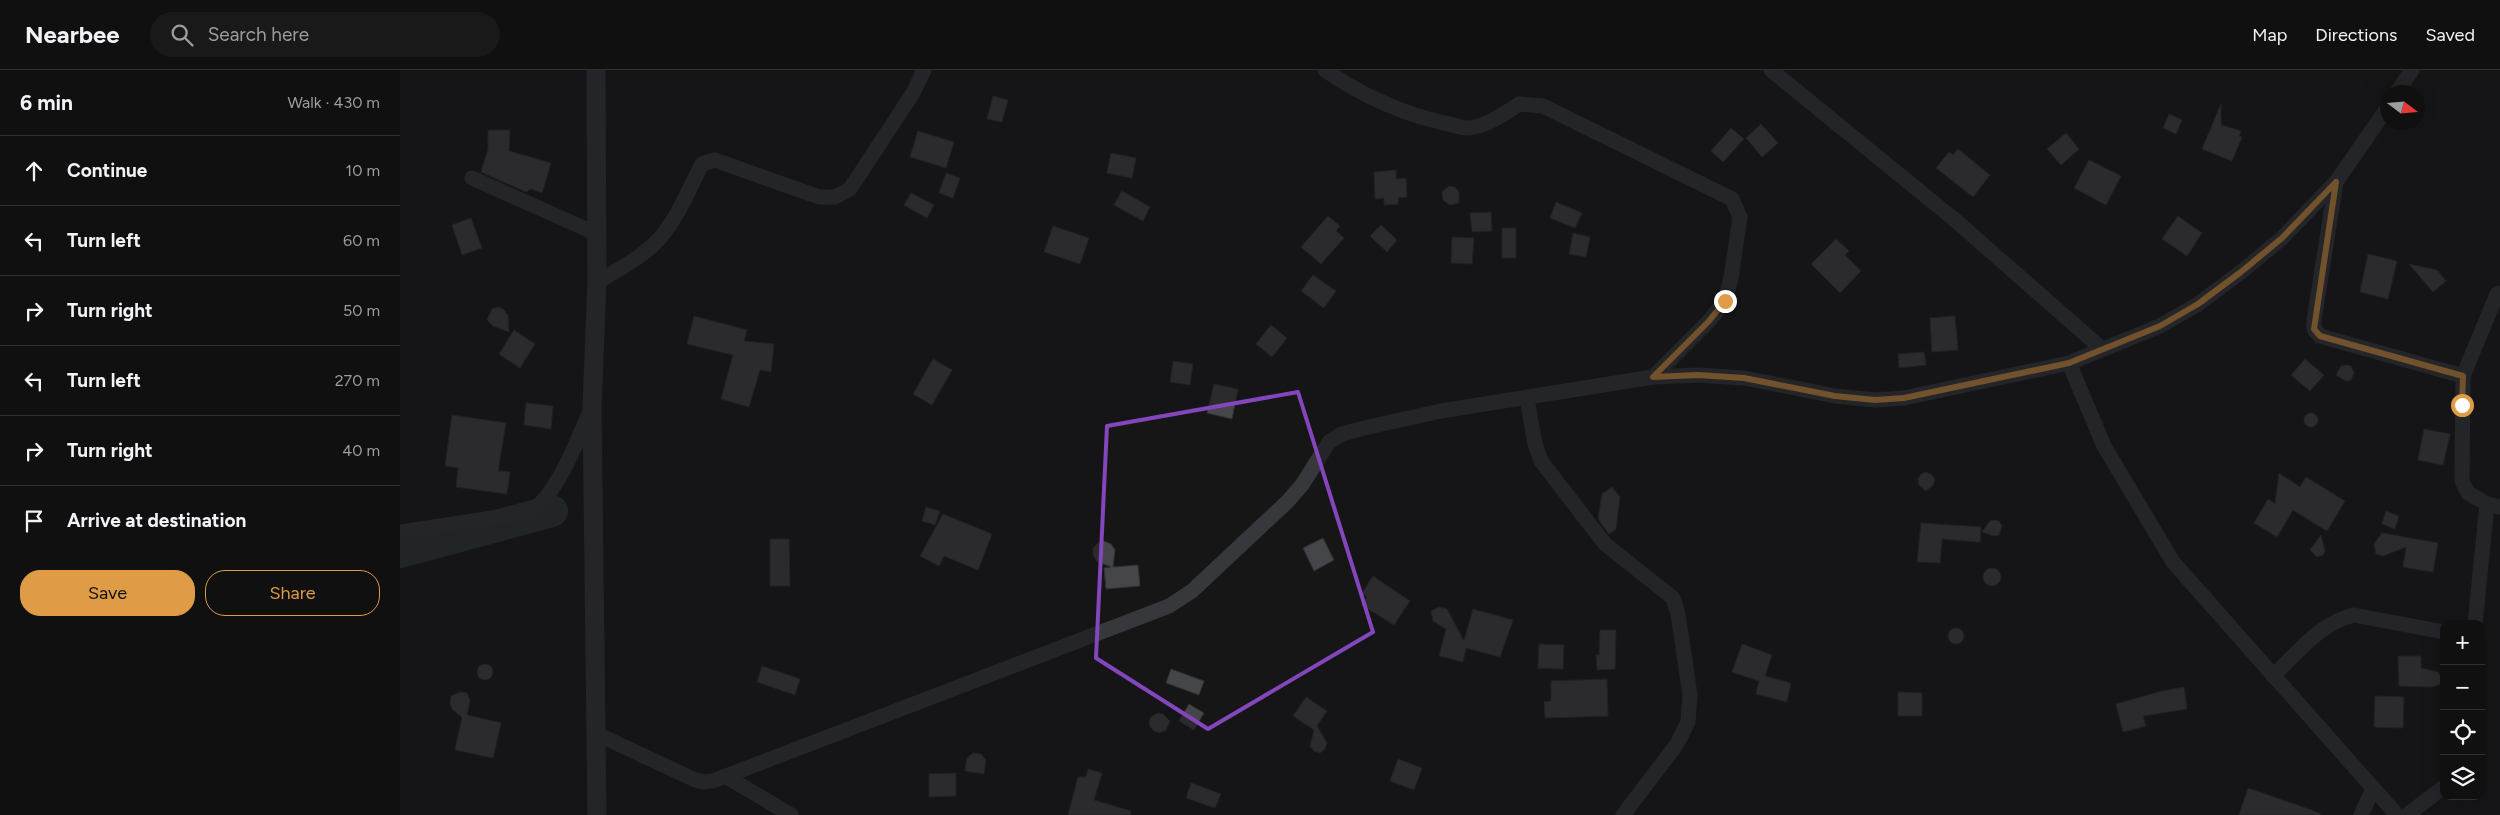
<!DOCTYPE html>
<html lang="en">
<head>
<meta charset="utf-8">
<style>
  :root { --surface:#101011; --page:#19191a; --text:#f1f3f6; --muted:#9c9d9f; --line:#303031; --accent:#df9b46 }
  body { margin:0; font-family:Figtree,sans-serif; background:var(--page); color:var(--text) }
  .controls { position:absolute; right:15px; bottom:15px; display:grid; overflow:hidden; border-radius:10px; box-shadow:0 5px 20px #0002 }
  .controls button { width:45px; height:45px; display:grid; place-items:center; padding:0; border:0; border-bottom:1px solid var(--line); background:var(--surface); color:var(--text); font:25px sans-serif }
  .compass { position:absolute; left:1980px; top:15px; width:45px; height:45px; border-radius:50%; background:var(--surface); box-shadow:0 5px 20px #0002; rotate:106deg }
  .stop { position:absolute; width:15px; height:15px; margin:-11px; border:4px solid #df9b46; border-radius:50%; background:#fff }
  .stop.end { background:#df9b46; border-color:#fff; box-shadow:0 1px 5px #0008 }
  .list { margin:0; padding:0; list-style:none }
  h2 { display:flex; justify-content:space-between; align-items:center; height:65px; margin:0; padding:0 20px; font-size:21px }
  h2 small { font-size:16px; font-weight:400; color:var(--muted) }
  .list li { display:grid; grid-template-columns:32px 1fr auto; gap:15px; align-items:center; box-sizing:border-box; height:70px; padding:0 20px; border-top:1px solid var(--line) }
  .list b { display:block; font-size:19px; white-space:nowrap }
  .list em { font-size:16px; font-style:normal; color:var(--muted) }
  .actions { display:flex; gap:10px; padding:15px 20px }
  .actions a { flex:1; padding:11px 0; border:1px solid var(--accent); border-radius:20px; text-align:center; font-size:18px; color:var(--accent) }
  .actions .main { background:var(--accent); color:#111 }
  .icon { flex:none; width:28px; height:28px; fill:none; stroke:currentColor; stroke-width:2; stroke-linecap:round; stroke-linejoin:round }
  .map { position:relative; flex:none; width:2100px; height:745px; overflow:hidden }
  header { display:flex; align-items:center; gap:30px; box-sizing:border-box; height:70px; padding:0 25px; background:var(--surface); border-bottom:1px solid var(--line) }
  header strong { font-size:24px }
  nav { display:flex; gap:28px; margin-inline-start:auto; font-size:18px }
  .search { width:350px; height:45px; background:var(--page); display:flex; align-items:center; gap:12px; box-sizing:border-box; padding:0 18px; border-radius:28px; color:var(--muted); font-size:19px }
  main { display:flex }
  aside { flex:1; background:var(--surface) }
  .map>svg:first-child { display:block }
</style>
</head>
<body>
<header>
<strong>Nearbee</strong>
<div class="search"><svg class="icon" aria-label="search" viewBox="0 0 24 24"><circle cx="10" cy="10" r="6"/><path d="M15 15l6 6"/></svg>Search here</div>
<nav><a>Map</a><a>Directions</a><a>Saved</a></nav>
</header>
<main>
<aside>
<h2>6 min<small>Walk · 430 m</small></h2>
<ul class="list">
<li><svg class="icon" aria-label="ahead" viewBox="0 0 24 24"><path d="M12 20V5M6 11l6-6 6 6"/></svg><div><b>Continue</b></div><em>10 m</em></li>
<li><svg class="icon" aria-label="left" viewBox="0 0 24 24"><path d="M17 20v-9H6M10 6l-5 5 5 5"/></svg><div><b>Turn left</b></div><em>60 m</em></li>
<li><svg class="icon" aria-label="right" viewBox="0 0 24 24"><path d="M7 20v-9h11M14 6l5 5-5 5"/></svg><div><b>Turn right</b></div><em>50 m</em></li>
<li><svg class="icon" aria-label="left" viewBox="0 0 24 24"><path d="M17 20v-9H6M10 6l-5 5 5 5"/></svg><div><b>Turn left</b></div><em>270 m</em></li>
<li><svg class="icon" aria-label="right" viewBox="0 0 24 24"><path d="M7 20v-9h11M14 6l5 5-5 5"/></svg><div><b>Turn right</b></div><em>40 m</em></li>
<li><svg class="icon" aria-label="arrive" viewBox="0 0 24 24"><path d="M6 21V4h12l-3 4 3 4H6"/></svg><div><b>Arrive at destination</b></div></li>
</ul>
<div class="actions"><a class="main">Save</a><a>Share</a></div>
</aside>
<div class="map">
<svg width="2100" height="745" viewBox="0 0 2100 745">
  <rect width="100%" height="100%" fill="#161617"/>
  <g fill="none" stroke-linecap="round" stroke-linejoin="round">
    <path stroke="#2f383c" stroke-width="32" d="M 0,482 L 152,441"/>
  </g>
  <g fill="#45464a" stroke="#303033">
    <path d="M 593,26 L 608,30 L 602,52 L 587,49 Z"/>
    <path d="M 1821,34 L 1821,55 L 1841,61 L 1839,66 L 1842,67 L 1832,91 L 1802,79 Z"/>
    <path d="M 1769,44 L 1782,50 L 1776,64 L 1763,58 Z"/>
    <path d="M 1361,54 L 1378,73 L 1362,87 L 1346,68 Z"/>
    <path d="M 1331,58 L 1344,69 L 1323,92 L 1311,81 Z"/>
    <path d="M 88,60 L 110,60 L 109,81 L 151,93 L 142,123 L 131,119 L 126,122 L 81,102 L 88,79 Z"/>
    <path d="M 518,61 L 554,72 L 546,98 L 510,87 Z"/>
    <path d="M 1666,63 L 1679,79 L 1661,95 L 1647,79 Z"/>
    <path d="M 1558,79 L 1590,105 L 1573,127 L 1536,98 L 1549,82 L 1553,85 Z"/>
    <path d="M 711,83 L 736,88 L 732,108 L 707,103 Z"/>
    <path d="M 1689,90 L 1721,106 L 1706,135 L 1674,118 Z"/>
    <path d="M 996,100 L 996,109 L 1006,108 L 1007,127 L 998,128 L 998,134 L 984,135 L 984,128 L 975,129 L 974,102 Z"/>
    <path d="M 546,103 L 560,108 L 553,128 L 539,123 Z"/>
    <path d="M 1049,116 L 1055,117 L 1059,122 L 1059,133 L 1050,135 L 1043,130 L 1042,122 Z"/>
    <path d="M 722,121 L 750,137 L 743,151 L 714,135 Z"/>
    <path d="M 511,123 L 534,135 L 527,148 L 504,135 Z"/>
    <path d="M 1156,132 L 1182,143 L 1175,158 L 1150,148 Z"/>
    <path d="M 1091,142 L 1092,161 L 1072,162 L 1070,143 Z"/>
    <path d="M 928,146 L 940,156 L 936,161 L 944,168 L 921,194 L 901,177 Z"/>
    <path d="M 1778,146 L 1802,163 L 1787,186 L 1762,169 Z"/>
    <path d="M 71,148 L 82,178 L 62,185 L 52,155 Z"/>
    <path d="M 981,155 L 997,170 L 987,182 L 970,166 Z"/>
    <path d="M 653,156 L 689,168 L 680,194 L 644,182 Z"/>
    <rect x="1102" y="158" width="14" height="30"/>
    <path d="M 1173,163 L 1190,167 L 1186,187 L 1169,184 Z"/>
    <path d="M 1052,167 L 1074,168 L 1072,194 L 1051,193 Z"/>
    <path d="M 1436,169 L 1449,181 L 1445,185 L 1461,201 L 1440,223 L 1411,194 Z"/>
    <path d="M 1968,184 L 1997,191 L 1988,229 L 1960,222 Z"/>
    <path d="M 2009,194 L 2037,200 L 2046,211 L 2033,222 Z"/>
    <path d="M 913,205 L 936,221 L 924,238 L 901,221 Z"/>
    <path d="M 98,237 L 103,239 L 108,245 L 109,262 L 93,256 L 87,250 L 92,239 Z"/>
    <path d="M 294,246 L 347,260 L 344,271 L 374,274 L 371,302 L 360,300 L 349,337 L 321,329 L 333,285 L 287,274 Z"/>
    <path d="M 1555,246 L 1558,280 L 1532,282 L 1530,248 Z"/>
    <path d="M 871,255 L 887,268 L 872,287 L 856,274 Z"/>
    <path d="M 114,260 L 135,274 L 120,298 L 99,284 Z"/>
    <path d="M 1524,282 L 1526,295 L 1499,298 L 1498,284 Z"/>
    <path d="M 533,289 L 552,300 L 532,335 L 513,324 Z"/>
    <path d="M 1905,289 L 1924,305 L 1910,321 L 1891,305 Z"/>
    <path d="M 773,291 L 793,294 L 790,315 L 770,312 Z"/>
    <path d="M 1947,295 L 1951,296 L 1954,303 L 1951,310 L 1946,311 L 1936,305 L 1941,296 Z"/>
    <path d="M 814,314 L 838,319 L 832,349 L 807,343 Z"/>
    <path d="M 126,333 L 153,336 L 151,359 L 124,355 Z"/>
    <circle cx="1911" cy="350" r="7"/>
    <path d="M 52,345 L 106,353 L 98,401 L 110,402 L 107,424 L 56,417 L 58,398 L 45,396 Z"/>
    <path d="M 2024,359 L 2050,364 L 2043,395 L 2018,390 Z"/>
    <path d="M 1526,402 L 1532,405 L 1535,410 L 1533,415 L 1526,421 L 1519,415 L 1518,409 L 1521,404 Z"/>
    <path d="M 1879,403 L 1900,417 L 1906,407 L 1945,431 L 1927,461 L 1893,440 L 1877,467 L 1854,453 L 1868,429 L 1875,434 Z"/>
    <path d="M 1212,417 L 1220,427 L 1216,459 L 1209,464 L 1198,449 L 1202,424 Z"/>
    <path d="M 526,437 L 540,441 L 535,455 L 522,451 Z"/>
    <path d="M 1986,441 L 1999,446 L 1995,459 L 1982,454 Z"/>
    <path d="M 543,444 L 592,464 L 578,500 L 544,486 L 539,496 L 520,486 Z"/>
    <path d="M 1594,450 L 1599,451 L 1602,456 L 1599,465 L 1594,466 L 1582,462 L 1590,451 Z"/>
    <path d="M 1521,453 L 1581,457 L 1580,472 L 1542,469 L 1540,493 L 1517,492 Z"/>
    <path d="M 1982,463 L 2038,473 L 2033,502 L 2003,497 L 2006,477 L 1983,486 L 1976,484 L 1974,474 Z"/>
    <path d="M 1921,465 L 1925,481 L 1923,485 L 1917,487 L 1910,480 Z"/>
    <path d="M 923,468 L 934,490 L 914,501 L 903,478 Z"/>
    <path d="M 370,469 L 389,469 L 390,516 L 370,516 Z"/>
    <path d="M 704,471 L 711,474 L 715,480 L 713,497 L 738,495 L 740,516 L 706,519 L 704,498 L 711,497 L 696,491 L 693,485 L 693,478 L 698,473 Z"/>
    <circle cx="1592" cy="507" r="9"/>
    <path d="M 973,506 L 1010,531 L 994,555 L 962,535 L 967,527 L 962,523 Z"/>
    <path d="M 1039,537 L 1047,539 L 1064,571 L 1073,539 L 1113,550 L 1100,587 L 1066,578 L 1063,592 L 1039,586 L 1046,559 L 1033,551 L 1031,541 Z"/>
    <circle cx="1556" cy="566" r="8"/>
    <path d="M 1200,560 L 1216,560 L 1215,599 L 1197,600 L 1196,585 L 1199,585 Z"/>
    <path d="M 1139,574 L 1164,575 L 1163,599 L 1138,598 Z"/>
    <path d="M 1342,574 L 1372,585 L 1365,606 L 1391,613 L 1387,632 L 1356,624 L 1359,611 L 1332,602 Z"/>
    <path d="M 1998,586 L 2021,586 L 2021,598 L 2038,602 L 2042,608 L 2040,614 L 2032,617 L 1999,616 Z"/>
    <circle cx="85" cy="602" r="8"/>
    <path d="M 362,596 L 400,609 L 395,625 L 357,612 Z"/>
    <path d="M 771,599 L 804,611 L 799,625 L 766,613 Z"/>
    <path d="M 1207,609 L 1208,646 L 1145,648 L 1144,632 L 1151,631 L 1151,611 Z"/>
    <path d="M 1784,617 L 1787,639 L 1743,646 L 1746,656 L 1723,662 L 1716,634 L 1762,621 Z"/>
    <path d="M 60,622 L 67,623 L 70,630 L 67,645 L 101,653 L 93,688 L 55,680 L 62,647 L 52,639 L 50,633 L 51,626 Z"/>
    <path d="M 1498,622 L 1522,623 L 1522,646 L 1498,646 Z"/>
    <path d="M 1975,626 L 2004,627 L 2003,658 L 1974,657 Z"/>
    <path d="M 906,627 L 927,641 L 917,656 L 927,673 L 925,679 L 920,683 L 914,681 L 910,676 L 914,660 L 893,646 Z"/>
    <path d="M 789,634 L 804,643 L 794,660 L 779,651 Z"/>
    <path d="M 758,643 L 763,644 L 770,651 L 766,660 L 760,663 L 754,661 L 750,657 L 749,651 L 752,646 Z"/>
    <path d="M 573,683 L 581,684 L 586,690 L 584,704 L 565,701 L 567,688 Z"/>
    <path d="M 998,689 L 1022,698 L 1014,720 L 990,711 Z"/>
    <path d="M 688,699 L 702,703 L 694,730 L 731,741 L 730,745 L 668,745 L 678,707 L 686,707 Z"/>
    <path d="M 556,703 L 556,726 L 529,727 L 529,704 Z"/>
    <path d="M 791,713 L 821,724 L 815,738 L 786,728 Z"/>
    <path d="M 1848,718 L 1920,743 L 1920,745 L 1839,745 Z"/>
  </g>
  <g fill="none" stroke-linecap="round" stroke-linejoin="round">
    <g stroke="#37383c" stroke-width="15">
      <path d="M 925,0 C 961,25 1001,43 1044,53 C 1051,54 1060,58 1067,58 C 1086,57 1104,44 1119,34 L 1143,36 L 1332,129 L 1340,147 L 1331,208 L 1325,231 L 1309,251 L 1253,307"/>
      <path d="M 1371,0 L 1555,150 L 1702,279"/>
      <path d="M 1997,22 L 2012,0"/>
      <path d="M 72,108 L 197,164"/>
      <path d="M 1936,112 L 1914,250 L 1914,259 L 1920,266 L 2063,306 L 2097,224 L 2100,223"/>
      <path d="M 197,212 C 218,200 243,187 260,168 C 278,147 289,119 302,94 L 315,90 L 419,127 L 435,127 L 450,119 L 513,23 L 524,0"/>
      <path d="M 1669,293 L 1704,376 L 1773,492 L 1997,745"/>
      <path d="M 2063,306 L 2062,411 L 2068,423 L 2087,434"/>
      <path d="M 1127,329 L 1135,374 L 1141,391 L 1205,474 L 1273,528 L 1278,544 L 1290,625 L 1288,652 L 1277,674 L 1223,745"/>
      <path d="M 0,462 L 131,442 C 159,421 177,371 191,339"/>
      <path d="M 2075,554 L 2087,434 L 2100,437"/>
      <path d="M 1873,606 C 1897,583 1920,553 1954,545 L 2044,562"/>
      <path d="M 197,664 L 293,709 L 303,712 L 313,711 L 769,536 L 792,521 L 887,432 L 902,415 L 929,372 L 942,364 L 964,358 L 1041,341 L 1253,307 L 1298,305 L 1344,308 L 1435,326 L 1475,330 L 1504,328 L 1669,293 L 1760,256 L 1798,234 L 1841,202 L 1882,168 L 1936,112 L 1988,37"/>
      <path d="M 327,707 L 391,745"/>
      <path d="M 1961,745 L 1973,719"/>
      <path d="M 2007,745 L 2044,717"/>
    </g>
    <path stroke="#37383c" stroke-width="19" d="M 196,0 L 197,212 L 192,337 L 197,745"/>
  </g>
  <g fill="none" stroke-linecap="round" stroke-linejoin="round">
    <path stroke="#df9b46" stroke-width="6" d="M 1325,231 L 1309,251 L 1253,307 L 1298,305 L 1344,308 L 1435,326 L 1475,330 L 1504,328 L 1669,293 L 1760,256 L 1798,234 L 1841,202 L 1882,168 L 1936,112 L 1914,259 L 1920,266 L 2063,306 L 2062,335"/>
  </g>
  <path d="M0 0H2100V745H0ZM 898,322 L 973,562 L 808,659 L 696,588 L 707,356 Z" fill="#161617" fill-opacity=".55" fill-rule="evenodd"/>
  <path fill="none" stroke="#8446bd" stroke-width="4" stroke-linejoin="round" d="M 898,322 L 973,562 L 808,659 L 696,588 L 707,356 Z"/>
</svg>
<div class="controls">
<button>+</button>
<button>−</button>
<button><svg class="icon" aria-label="locate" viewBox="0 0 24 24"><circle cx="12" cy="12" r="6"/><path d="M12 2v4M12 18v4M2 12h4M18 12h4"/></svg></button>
<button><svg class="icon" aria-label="layers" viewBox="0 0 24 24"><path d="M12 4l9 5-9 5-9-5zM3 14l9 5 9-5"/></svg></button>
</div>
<svg class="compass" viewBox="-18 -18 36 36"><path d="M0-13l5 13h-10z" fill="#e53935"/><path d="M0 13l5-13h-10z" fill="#9c9d9f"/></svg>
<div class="stop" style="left:2062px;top:335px"></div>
<div class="stop end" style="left:1325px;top:231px"></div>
</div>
</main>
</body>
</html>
